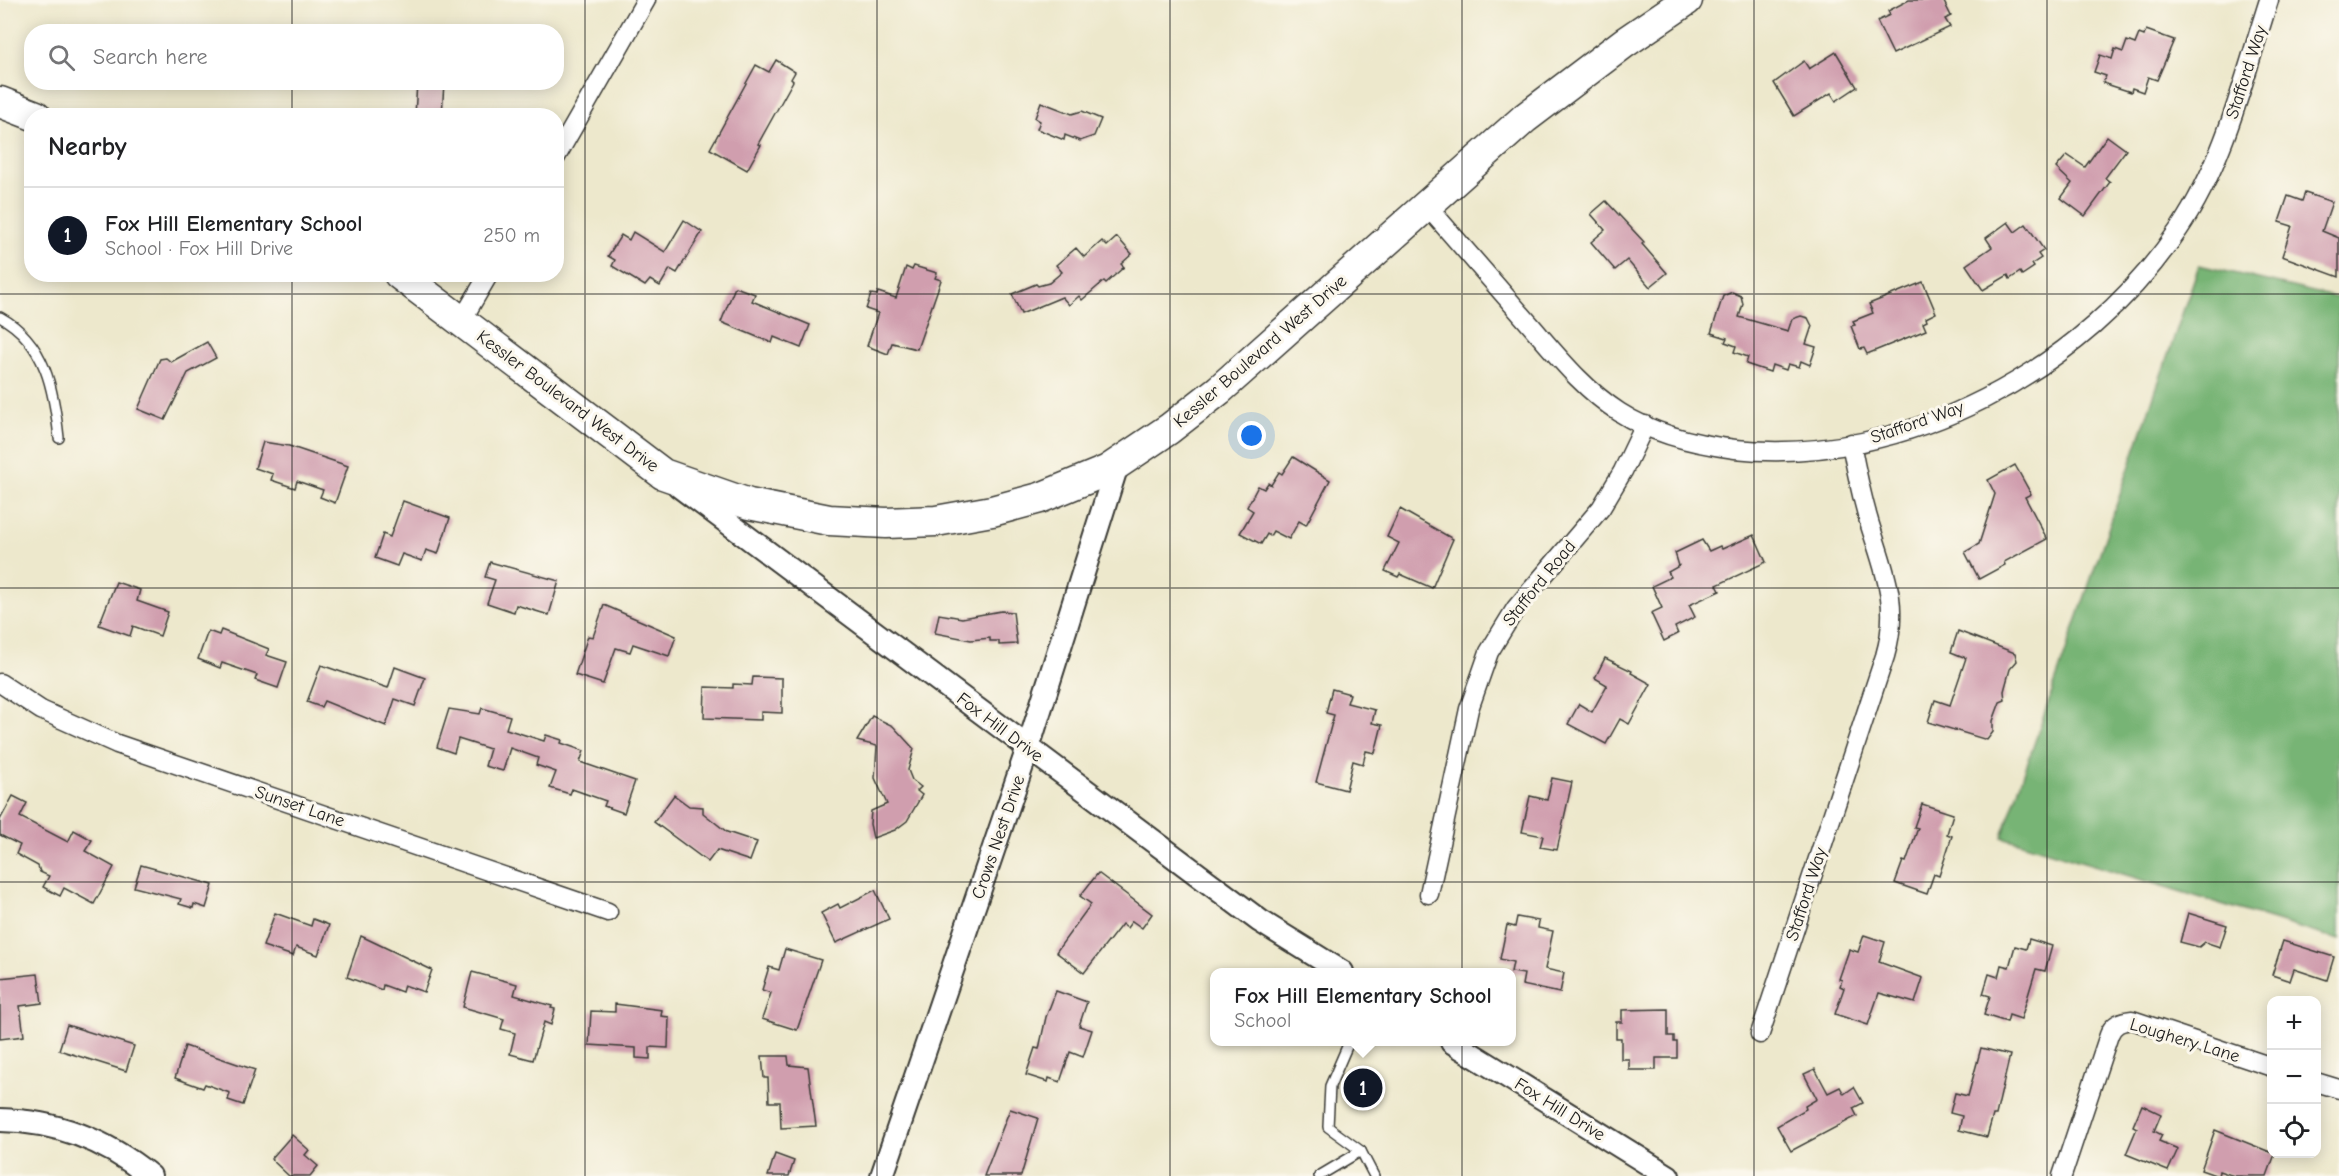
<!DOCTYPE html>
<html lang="en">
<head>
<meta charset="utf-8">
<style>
  :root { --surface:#fff; --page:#f2f2f2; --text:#202124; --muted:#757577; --line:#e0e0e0; --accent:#111827 }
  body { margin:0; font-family:"Comic Neue",sans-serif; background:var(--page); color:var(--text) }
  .controls { position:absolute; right:18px; bottom:18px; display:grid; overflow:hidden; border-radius:12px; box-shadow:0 3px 15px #0003 }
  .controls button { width:54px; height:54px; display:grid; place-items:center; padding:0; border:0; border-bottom:2px solid var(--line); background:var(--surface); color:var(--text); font:30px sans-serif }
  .you { position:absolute; left:1252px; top:436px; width:21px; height:21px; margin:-15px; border:4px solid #fff; border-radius:50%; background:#1a73e8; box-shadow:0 0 0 9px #1a73e833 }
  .badge { display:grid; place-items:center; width:39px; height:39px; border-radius:50%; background:var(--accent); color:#fff; font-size:20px; font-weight:700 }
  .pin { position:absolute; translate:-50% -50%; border:3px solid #fff; box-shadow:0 2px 6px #0006 }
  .popup { position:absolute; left:1210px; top:968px; width:306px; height:78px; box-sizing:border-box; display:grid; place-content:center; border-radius:12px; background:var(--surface); filter:drop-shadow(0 2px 4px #0005); font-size:20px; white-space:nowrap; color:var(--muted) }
  .popup b { font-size:22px; color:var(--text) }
  .popup::after { content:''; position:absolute; left:50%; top:100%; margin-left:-12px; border:12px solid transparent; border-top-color:var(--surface) }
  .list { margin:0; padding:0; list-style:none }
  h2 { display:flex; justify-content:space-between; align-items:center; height:78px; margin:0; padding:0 24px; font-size:26px }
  h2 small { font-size:20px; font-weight:400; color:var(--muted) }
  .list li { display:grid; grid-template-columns:39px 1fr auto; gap:18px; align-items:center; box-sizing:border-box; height:96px; padding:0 24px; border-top:2px solid var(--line) }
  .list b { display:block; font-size:22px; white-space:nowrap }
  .list p { margin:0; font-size:20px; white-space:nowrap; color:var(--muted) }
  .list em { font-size:20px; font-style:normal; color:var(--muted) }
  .icon { flex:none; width:33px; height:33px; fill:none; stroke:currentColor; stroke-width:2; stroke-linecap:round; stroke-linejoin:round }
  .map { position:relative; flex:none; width:2339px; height:1176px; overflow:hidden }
  .search { position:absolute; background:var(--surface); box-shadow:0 3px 15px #0003; left:24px; top:24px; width:540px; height:66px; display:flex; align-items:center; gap:15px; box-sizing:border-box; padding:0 21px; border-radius:24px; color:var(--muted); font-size:22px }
  .panel { position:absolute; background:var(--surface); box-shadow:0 3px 15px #0003; left:24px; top:108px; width:540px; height:174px; border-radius:24px }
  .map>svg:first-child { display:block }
</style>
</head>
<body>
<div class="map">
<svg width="2339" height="1176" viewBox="0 0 2339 1176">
  <rect width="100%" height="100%" fill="#fbf7ec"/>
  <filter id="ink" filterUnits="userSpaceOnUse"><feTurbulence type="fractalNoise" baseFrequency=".0167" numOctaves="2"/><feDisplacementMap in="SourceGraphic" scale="12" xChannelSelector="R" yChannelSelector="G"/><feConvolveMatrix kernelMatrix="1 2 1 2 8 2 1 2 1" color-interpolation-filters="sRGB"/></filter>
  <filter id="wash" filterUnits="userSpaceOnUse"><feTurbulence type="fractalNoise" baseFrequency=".008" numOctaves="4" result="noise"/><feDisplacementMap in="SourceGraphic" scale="24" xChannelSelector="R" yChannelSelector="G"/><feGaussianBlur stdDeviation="1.35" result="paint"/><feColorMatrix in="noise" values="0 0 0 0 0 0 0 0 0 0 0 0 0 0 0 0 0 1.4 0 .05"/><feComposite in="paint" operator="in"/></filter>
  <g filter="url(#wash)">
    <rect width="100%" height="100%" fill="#ede8cc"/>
    <path fill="#77b474" stroke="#4a6848" stroke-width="1.5" d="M 2199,265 L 2339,298 L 2339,940 L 2002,837 Z"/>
    <g id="blocks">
      <g fill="#d09eae">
        <path d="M 1909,0 L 1943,0 L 1951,16 L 1945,19 L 1950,27 L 1893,54 L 1877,21 L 1890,15 L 1888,11 Z"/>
        <path d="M 2146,30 L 2174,40 L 2157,80 L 2148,77 L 2143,92 L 2132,88 L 2131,92 L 2103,83 L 2106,76 L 2094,72 L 2100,55 L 2112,59 L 2115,49 L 2123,52 L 2127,41 L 2135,44 L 2139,34 L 2144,36 Z"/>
        <path d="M 1836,52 L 1857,87 L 1836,101 L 1831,93 L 1794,116 L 1774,83 L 1804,61 L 1809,69 Z"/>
        <path d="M 776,60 L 795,72 L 791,79 L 793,81 L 758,144 L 761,145 L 747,170 L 710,149 L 756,65 L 769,72 Z"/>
        <path d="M 417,82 L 444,82 L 442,116 L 415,116 Z"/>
        <path d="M 1041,102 L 1072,114 L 1082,111 L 1101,119 L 1094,136 L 1080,141 L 1065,135 L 1064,140 L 1037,129 L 1040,121 L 1035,118 Z"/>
        <path d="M 2107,136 L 2126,150 L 2105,178 L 2110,182 L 2085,216 L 2061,198 L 2072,183 L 2056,168 L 2067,155 L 2085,167 Z"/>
        <path d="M 2305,193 L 2332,202 L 2322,231 L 2339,238 L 2339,277 L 2282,256 L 2292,226 L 2279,222 L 2288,196 L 2302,201 Z"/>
        <path d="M 1606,201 L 1644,242 L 1642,244 L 1667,273 L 1650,287 L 1627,260 L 1615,270 L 1591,242 L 1605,230 L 1591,214 Z"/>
        <path d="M 684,220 L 702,232 L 677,273 L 670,269 L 660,286 L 650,280 L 645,286 L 612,266 L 615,260 L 608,256 L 621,235 L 629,240 L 633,232 L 665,252 Z"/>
        <path d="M 2008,222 L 2015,232 L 2026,224 L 2044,250 L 2038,254 L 2041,258 L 2032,264 L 2034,267 L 2022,275 L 2020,272 L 2010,279 L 2008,275 L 1983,290 L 1966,265 L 1992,247 L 1986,238 Z"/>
        <path d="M 1117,237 L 1132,254 L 1121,264 L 1124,267 L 1106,283 L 1104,281 L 1082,300 L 1079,296 L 1069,305 L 1062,297 L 1021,314 L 1012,294 L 1036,284 L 1038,286 L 1049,283 L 1062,272 L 1056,265 L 1076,248 L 1084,257 L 1102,241 L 1107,246 Z"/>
        <path d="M 914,266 L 937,273 L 935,278 L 941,280 L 917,349 L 892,343 L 888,354 L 867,346 L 878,313 L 866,309 L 871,294 L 877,295 L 878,292 L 896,298 L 906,267 L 912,270 Z"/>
        <path d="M 1923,282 L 1936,313 L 1926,318 L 1927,321 L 1923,323 L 1926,330 L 1867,354 L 1864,348 L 1860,349 L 1851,326 L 1855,325 L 1853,321 L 1873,313 L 1869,304 Z"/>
        <path d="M 735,287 L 755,294 L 752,301 L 810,325 L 801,348 L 774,337 L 772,343 L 721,322 Z"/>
        <path d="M 1732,292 L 1741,296 L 1743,304 L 1739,317 L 1788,331 L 1792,319 L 1801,316 L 1808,318 L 1812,326 L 1806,344 L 1816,347 L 1810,365 L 1801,361 L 1799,367 L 1788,364 L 1786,370 L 1772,365 L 1770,372 L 1746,364 L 1748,357 L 1734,352 L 1736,346 L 1725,342 L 1727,338 L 1711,333 L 1723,296 Z"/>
        <path d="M 207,342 L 216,358 L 188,373 L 165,420 L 138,409 L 160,359 L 166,358 L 171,362 Z"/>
        <path d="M 263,442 L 289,446 L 348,466 L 335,503 L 320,497 L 323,490 L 297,481 L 295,488 L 271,480 L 273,474 L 255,468 Z"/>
        <path d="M 1293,457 L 1330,480 L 1306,525 L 1299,521 L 1289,539 L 1273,531 L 1270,536 L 1267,534 L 1261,544 L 1240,533 L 1253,511 L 1247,507 L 1258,486 L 1264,489 L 1268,483 L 1271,485 L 1279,472 L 1282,474 Z"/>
        <path d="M 2015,465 L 2031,494 L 2025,497 L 2047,539 L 2004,562 L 2005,565 L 1979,579 L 1965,552 L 1979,544 L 1995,494 L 1988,480 Z"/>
        <path d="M 403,501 L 450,518 L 438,554 L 426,550 L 422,561 L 402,554 L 397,566 L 375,558 L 383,534 L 390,537 Z"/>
        <path d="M 1400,509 L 1453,539 L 1432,588 L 1400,574 L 1398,577 L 1385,571 L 1399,543 L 1387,537 Z"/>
        <path d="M 1754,535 L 1766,562 L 1717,585 L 1720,591 L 1689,605 L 1695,617 L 1675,627 L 1678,634 L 1664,641 L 1651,613 L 1662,608 L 1652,586 L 1671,577 L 1668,572 L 1679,566 L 1675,553 L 1702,540 L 1709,551 L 1720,546 L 1722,549 Z"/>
        <path d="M 490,562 L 559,581 L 549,615 L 516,605 L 514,612 L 487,603 L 495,580 L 485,577 Z"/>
        <path d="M 116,582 L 140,590 L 137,601 L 168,612 L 160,636 L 133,626 L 130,636 L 99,625 Z"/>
        <path d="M 604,605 L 676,636 L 669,656 L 633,644 L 630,652 L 616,648 L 603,684 L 575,675 L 588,636 L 593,637 Z"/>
        <path d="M 1001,611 L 1013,612 L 1017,644 L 999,645 L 999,641 L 990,641 L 990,638 L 971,640 L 935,633 L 939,614 L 962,618 Z"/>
        <path d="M 221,630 L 269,649 L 266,655 L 287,662 L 278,688 L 255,680 L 257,675 L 222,663 L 220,668 L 198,659 L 208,631 L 219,635 Z"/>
        <path d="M 1958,631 L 2015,653 L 2017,661 L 2010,669 L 2004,691 L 2005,700 L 2000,702 L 1993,721 L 1993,732 L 1987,740 L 1928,722 L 1935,700 L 1950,705 L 1966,658 L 1951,652 Z"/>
        <path d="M 1605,658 L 1632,671 L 1631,673 L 1651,684 L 1629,724 L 1620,719 L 1606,744 L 1568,724 L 1579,704 L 1592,712 L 1607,685 L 1595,678 Z"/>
        <path d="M 321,665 L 388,688 L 395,667 L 425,678 L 415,706 L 395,699 L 386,726 L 324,701 L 321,707 L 307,702 Z"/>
        <path d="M 753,677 L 782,678 L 782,713 L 761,712 L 761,720 L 704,718 L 705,687 L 733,688 L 733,684 L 752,685 Z"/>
        <path d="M 1332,689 L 1350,694 L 1347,703 L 1375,710 L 1372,723 L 1382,725 L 1375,753 L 1366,751 L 1363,764 L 1353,761 L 1346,790 L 1316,782 L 1334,715 L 1326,713 Z"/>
        <path d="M 482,708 L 510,716 L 506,729 L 544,741 L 546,735 L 562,740 L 561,743 L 584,751 L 580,762 L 635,781 L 624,813 L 604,806 L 606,801 L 572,789 L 570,794 L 550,788 L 556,772 L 536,765 L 538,758 L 510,748 L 503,771 L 485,766 L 490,749 L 458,739 L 454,753 L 437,747 L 449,709 L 480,714 Z"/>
        <path d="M 872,716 L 893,726 L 914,749 L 908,770 L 912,780 L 921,787 L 917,791 L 922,795 L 907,821 L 895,830 L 873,838 L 870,824 L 871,811 L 887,804 L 875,778 L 877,746 L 857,741 Z"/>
        <path d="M 1552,778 L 1572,782 L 1557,850 L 1540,847 L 1543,836 L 1522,832 L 1530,796 L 1547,800 Z"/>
        <path d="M 674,795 L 689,806 L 703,807 L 703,813 L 727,832 L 757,842 L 750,861 L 717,850 L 708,862 L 654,822 Z"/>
        <path d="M 13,796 L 27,803 L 20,817 L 68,842 L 74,830 L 92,840 L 85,851 L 114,867 L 94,904 L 64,888 L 60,896 L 43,887 L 49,876 L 40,872 L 38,866 L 16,854 L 20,845 L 0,835 L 0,820 Z"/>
        <path d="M 1922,804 L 1953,814 L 1947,834 L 1952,836 L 1939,876 L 1934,874 L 1927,894 L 1895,883 L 1903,861 L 1906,862 L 1918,828 L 1914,827 Z"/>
        <path d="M 141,865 L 213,885 L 206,908 L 194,904 L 193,908 L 179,904 L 181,899 L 134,887 Z"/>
        <path d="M 1098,873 L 1152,914 L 1142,928 L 1132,921 L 1127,928 L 1122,924 L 1084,973 L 1056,952 L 1091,904 L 1080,896 Z"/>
        <path d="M 875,890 L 889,919 L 836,943 L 821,913 L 838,904 L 840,908 Z"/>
        <path d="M 275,913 L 311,926 L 313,919 L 329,925 L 318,955 L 296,947 L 293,956 L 263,946 Z"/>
        <path d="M 2188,913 L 2227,925 L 2220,947 L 2205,942 L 2199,947 L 2180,942 Z"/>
        <path d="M 1517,917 L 1539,921 L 1538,928 L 1553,931 L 1545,969 L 1564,973 L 1560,993 L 1522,985 L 1524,974 L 1511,972 L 1513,962 L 1500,959 L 1507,925 L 1515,927 Z"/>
        <path d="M 1864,935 L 1885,942 L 1879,962 L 1923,978 L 1915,1003 L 1879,993 L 1868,1025 L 1835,1014 L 1844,988 L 1840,986 L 1842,980 L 1839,979 L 1848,953 L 1849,949 L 1858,952 Z"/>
        <path d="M 361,936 L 432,970 L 424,992 L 404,985 L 402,992 L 383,985 L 382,990 L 347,977 Z"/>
        <path d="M 2029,939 L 2052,946 L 2045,971 L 2036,969 L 2021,1019 L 2009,1015 L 2007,1022 L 1984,1015 L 1990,996 L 1983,994 L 1989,974 L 1998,977 L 2001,965 L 2009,967 L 2015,946 L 2026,949 Z"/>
        <path d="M 2283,941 L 2334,957 L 2327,980 L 2294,969 L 2290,981 L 2272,975 Z"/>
        <path d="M 785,949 L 821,960 L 797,1030 L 762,1019 L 771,993 L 762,990 L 769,967 L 779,970 Z"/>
        <path d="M 472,972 L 517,984 L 514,995 L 552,1006 L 551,1008 L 555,1009 L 551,1025 L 544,1022 L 533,1060 L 510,1054 L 515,1033 L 501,1029 L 504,1019 L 463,1007 Z"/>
        <path d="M 38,974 L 42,1003 L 20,1006 L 24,1036 L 0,1039 L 0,978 Z"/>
        <path d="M 1056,991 L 1087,1002 L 1079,1026 L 1092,1030 L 1083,1057 L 1070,1052 L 1060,1082 L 1049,1078 L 1048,1082 L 1026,1075 L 1035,1048 L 1039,1049 L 1046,1017 Z"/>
        <path d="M 615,1004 L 662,1010 L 661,1016 L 669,1017 L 668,1048 L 650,1047 L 650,1059 L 636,1058 L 636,1048 L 589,1045 L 591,1011 L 615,1012 Z"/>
        <path d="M 1668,1009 L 1668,1036 L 1674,1036 L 1674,1042 L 1677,1042 L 1677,1058 L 1656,1058 L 1656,1070 L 1629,1070 L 1629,1059 L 1621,1059 L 1621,1038 L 1616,1038 L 1616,1022 L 1622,1022 L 1622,1010 Z"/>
        <path d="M 67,1025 L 134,1046 L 126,1071 L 59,1050 Z"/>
        <path d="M 185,1046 L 255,1070 L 243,1105 L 228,1100 L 230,1093 L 205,1084 L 203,1088 L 175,1078 Z"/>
        <path d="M 1981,1048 L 2010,1055 L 1996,1115 L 1993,1115 L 1987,1137 L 1959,1130 L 1962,1116 L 1950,1113 L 1955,1093 L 1968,1096 Z"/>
        <path d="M 762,1056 L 788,1056 L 789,1065 L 808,1067 L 816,1126 L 781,1128 L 780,1102 L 769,1102 L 768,1078 L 764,1078 Z"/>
        <path d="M 1815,1069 L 1828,1093 L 1840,1087 L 1844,1094 L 1854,1087 L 1863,1103 L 1853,1108 L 1857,1116 L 1791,1151 L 1777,1126 L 1806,1109 L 1805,1106 L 1817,1099 L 1804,1074 Z"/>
        <path d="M 2142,1105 L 2161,1114 L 2154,1131 L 2162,1135 L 2159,1141 L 2178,1149 L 2168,1171 L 2126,1154 L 2137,1128 L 2133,1126 Z"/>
        <path d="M 1010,1109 L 1038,1118 L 1021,1176 L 984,1176 Z"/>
        <path d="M 2215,1130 L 2275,1154 L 2267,1176 L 2234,1176 L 2219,1171 L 2218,1176 L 2201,1170 Z"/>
        <path d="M 292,1135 L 309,1150 L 305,1155 L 318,1166 L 310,1176 L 289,1176 L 271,1159 Z"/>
        <path d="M 775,1154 L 794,1161 L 789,1176 L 768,1176 Z"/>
      </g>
    </g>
  </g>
  <g filter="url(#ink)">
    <use href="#blocks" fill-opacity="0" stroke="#3b3b36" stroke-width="1.5"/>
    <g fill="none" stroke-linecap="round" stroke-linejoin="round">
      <defs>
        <g id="service">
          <path d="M 0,317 C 46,342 54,391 59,438"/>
          <path d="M 1349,1042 L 1330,1086 L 1328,1127 L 1361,1151 L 1374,1176"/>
          <path d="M 1319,1176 L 1361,1151"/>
        </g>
        <g id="minor">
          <path d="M 556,157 L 646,0"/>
          <path d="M 1427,206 C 1460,244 1494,283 1527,321 C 1556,354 1582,388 1619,412 C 1653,434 1695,444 1735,449 C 1905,467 2085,369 2179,229 C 2225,161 2244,77 2269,0"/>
          <path d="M 462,320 L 489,274"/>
          <path d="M 0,683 L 41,710 L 117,744 L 608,912"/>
          <path d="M 1429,894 L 1469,709 L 1489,652 L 1516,608 L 1601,508 L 1623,471 L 1645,425"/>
          <path d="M 1760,1034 L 1885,656 C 1900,605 1885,573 1870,525 C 1862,498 1856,470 1851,443"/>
          <path d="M 2316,1082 L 2339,1089"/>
          <path d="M 2062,1176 L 2109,1035 C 2113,1024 2121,1021 2132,1020 L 2272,1067"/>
        </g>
        <g id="tertiary">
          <path d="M 679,486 L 1260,921 L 1342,972"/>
          <path d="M 1452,1042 L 1668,1176"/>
          <path d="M 0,1120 C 56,1121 107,1141 150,1176"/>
          <path d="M 882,1176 L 1028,748 L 1118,462"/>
        </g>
        <g id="primary">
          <path d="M 0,102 L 36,116"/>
          <path d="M 399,274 L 663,474 L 749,504 L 829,520 L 886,523 L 936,521 L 992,511 L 1040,498 L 1108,470 L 1169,429 L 1219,390 L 1525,118 L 1624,43 L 1687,0"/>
        </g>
      </defs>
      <use href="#service" stroke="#3b3b36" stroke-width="12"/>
      <use href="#minor" stroke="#3b3b36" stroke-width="21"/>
      <use href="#tertiary" stroke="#3b3b36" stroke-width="26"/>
      <use href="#primary" stroke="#3b3b36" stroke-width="33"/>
      <use href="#service" stroke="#fff" stroke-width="9"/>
      <use href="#minor" stroke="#fff" stroke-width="18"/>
      <use href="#tertiary" stroke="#fff" stroke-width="22"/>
      <use href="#primary" stroke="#fff" stroke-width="30"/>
    </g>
  </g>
  <path fill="none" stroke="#1c1c1c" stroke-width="1.5" stroke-opacity="0.55" d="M 292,0 L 292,32M 585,0 L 585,1176M 877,0 L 877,1176M 1170,0 L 1170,1176M 1462,0 L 1462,1176M 1754,0 L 1754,1176M 2047,0 L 2047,1176M 292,82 L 292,116M 292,274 L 292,1176M 0,294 L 2339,294M 0,588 L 2339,588M 0,882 L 2339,882"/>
  <g text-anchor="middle" stroke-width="6" stroke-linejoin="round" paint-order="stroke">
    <g font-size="18" fill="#1c1c1c" stroke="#fbf7ec">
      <text transform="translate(2246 72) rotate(-72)" y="6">Stafford Way</text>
      <text transform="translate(1260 351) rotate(-41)" y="6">Kessler Boulevard West Drive</text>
      <text transform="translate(568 401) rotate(37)" y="6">Kessler Boulevard West Drive</text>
      <text transform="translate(1917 422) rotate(-19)" y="6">Stafford Way</text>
      <text transform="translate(1539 583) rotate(-51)" y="6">Stafford Road</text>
      <text transform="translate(1000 727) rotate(37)" y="6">Fox Hill Drive</text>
      <text transform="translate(300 806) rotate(19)" y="6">Sunset Lane</text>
      <text transform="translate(998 837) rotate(-71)" y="6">Crows Nest Drive</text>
      <text transform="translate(1806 894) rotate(-72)" y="6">Stafford Way</text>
      <text transform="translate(2185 1040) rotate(17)" y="6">Loughery Lane</text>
      <text transform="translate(1560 1109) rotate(32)" y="6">Fox Hill Drive</text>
    </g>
  </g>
</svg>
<div class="controls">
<button>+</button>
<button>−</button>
<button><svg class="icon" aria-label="locate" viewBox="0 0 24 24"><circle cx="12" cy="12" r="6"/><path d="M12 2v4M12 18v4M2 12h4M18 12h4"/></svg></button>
</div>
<div class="you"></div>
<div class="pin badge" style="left:1363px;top:1088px">1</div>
<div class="popup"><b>Fox Hill Elementary School</b>School</div>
<div class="search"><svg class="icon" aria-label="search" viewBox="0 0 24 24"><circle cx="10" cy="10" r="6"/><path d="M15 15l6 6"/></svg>Search here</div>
<section class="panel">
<h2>Nearby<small></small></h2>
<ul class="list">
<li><span class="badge">1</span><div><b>Fox Hill Elementary School</b><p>School · Fox Hill Drive</p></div><em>250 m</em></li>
</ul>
</section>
</div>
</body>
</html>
